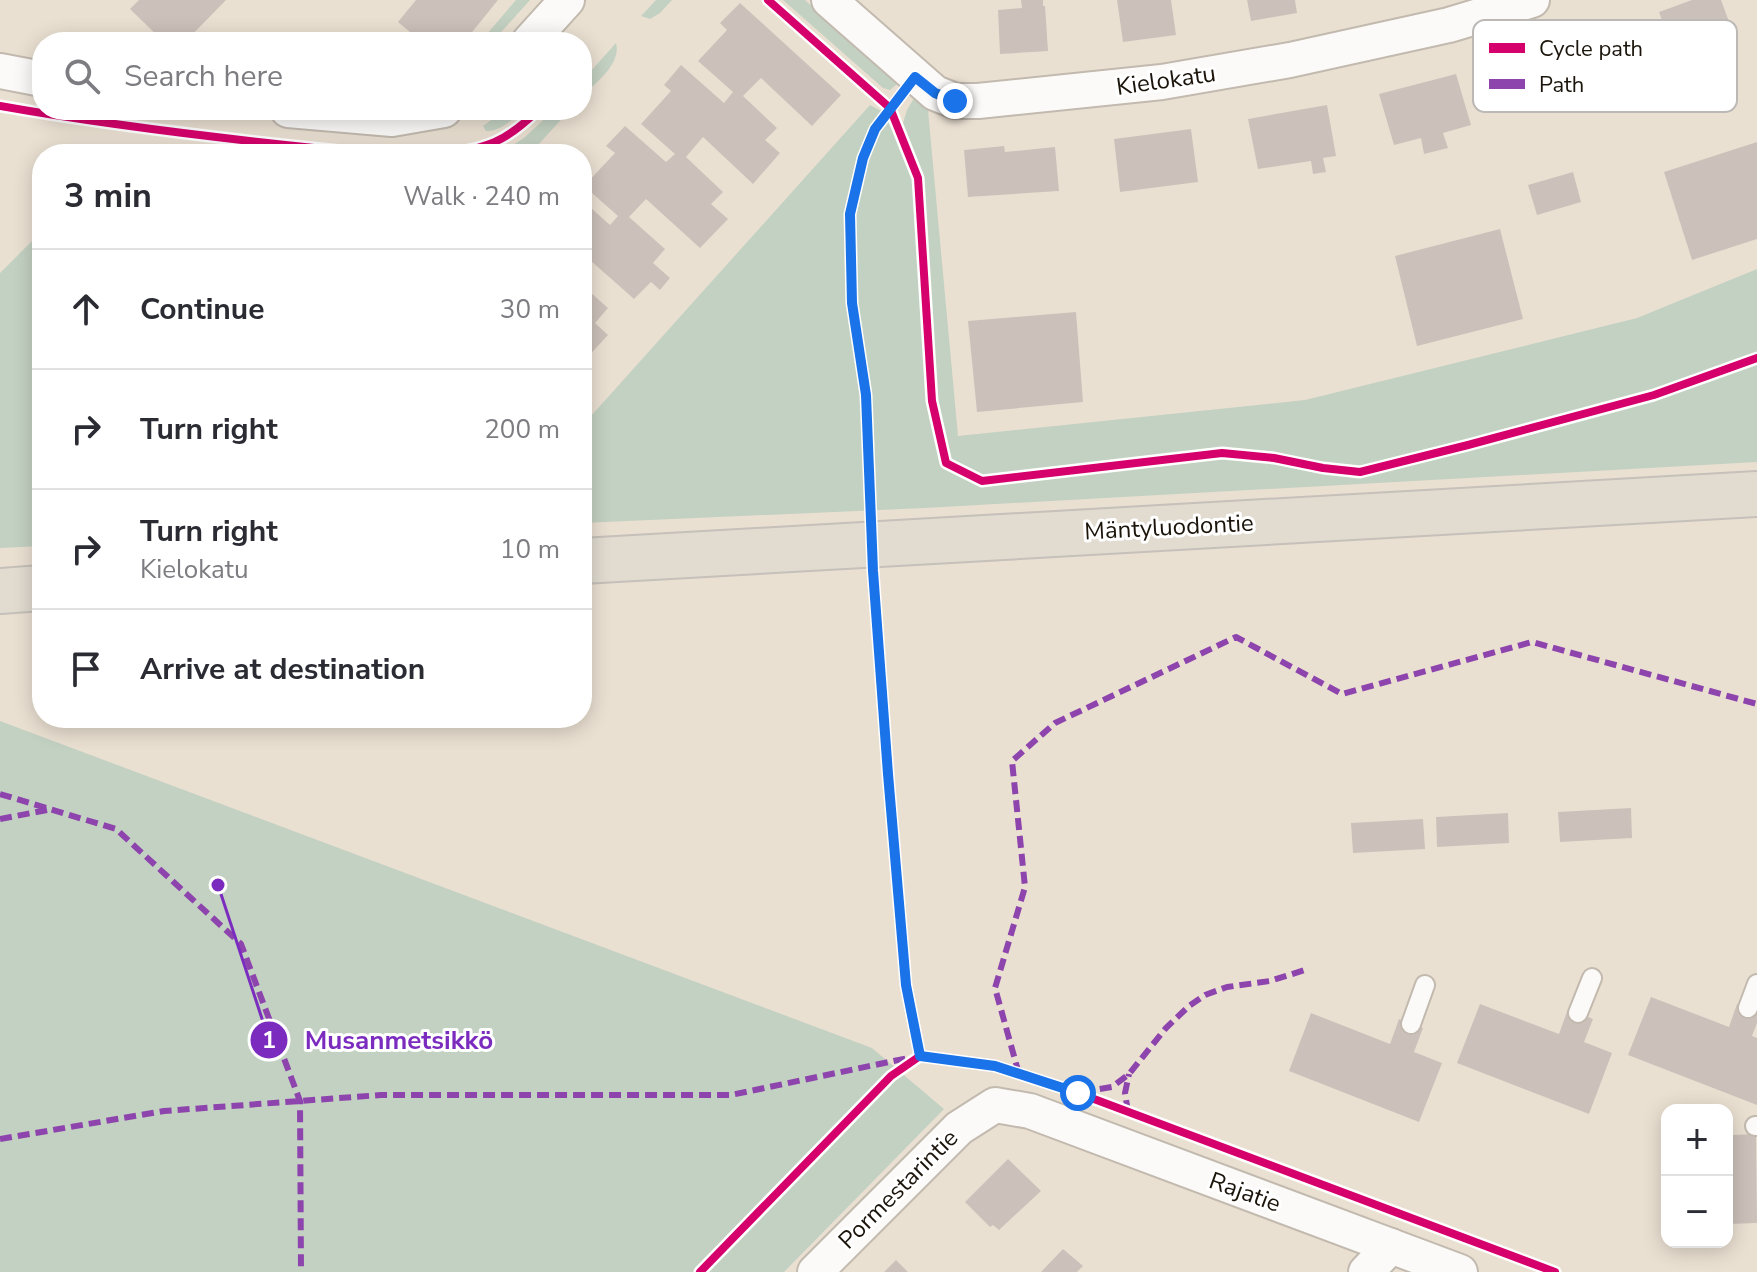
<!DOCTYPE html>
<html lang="en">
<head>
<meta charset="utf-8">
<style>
  :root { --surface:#fff; --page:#f2f2f3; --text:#2b2b33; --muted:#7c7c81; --line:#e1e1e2 }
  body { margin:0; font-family:"Nunito Sans",sans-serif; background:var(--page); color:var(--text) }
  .controls { position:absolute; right:24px; bottom:24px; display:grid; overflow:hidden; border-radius:16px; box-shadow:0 4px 20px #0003 }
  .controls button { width:72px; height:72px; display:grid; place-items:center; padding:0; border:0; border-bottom:2px solid var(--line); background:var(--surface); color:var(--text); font:40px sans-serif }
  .stop { position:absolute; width:24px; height:24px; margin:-18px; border:6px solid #1a73e8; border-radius:50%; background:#fff }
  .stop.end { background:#1a73e8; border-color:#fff; box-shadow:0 2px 8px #0008 }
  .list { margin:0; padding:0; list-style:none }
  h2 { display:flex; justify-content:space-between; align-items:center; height:104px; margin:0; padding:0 32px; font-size:34px }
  h2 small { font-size:26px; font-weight:400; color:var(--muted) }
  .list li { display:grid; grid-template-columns:52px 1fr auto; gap:24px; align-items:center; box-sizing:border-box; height:120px; padding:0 32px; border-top:2px solid var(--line) }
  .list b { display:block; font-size:30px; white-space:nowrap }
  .list p { margin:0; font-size:26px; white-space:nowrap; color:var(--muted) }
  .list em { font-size:26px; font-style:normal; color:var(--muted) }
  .icon { flex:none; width:44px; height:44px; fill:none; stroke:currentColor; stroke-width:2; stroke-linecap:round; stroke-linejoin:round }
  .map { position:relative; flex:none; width:1757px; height:1272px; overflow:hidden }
  .search { position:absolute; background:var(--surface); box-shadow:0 4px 20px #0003; left:32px; top:32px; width:560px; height:88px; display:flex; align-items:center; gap:20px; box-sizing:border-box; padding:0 28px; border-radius:32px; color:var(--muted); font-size:30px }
  .panel { position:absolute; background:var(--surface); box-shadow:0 4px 20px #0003; left:32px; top:144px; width:560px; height:584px; border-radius:32px }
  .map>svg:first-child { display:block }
</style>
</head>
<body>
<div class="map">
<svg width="1757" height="1272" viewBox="0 0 1757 1272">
  <rect width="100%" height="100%" fill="#eae0d2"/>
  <g fill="#c3d1c2">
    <path d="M 516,0 L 530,0 L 493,41 L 480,42 Z"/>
    <path d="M 656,0 L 672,0 L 660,13 L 650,19 L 641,16 Z"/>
    <path d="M 783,0 L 805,0 L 897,84 L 890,90 L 883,88 Z"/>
    <path d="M 616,43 C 622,64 595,83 582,97 L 582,81 Z"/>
    <path d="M 914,98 L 928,110 L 958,436 L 1305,400 L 1637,318 L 1757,269 L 1757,462 L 925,508 L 582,523 L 582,426 L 870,105 L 903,123 L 907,110 Z"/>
    <path d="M 505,110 L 523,110 C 513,119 500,132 486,131 L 483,126 Z"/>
    <path d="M 554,110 L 570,110 L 537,146 L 527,154 L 499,154 L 524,138 Z"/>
    <path d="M 35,238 L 42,245 L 42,546 L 0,548 L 0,273 Z"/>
    <path d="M 0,721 L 872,1048 L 944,1109 L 784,1272 L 0,1272 Z"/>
  </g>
  <g fill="#ccc1ba">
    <path d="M 139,0 L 226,0 L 185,42 L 164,42 L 130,9 Z"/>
    <path d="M 416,0 L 498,0 L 464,42 L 422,42 L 398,22 Z"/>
    <path d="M 1021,0 L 1043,0 L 1043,6 L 1045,6 L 1048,51 L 1000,54 L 998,10 L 1022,8 Z"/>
    <path d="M 1117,0 L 1171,0 L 1176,35 L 1123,42 Z"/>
    <path d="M 1247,0 L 1295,0 L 1297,13 L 1251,21 Z"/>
    <path d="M 1692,0 L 1721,0 L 1735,38 L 1697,53 L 1695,47 L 1674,54 L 1659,12 Z"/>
    <path d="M 740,3 L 841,95 L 812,126 L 761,78 L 743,96 L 777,128 L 765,140 L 780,153 L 753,184 L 703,137 L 686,157 L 723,192 L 711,204 L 728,219 L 700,248 L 646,199 L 629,217 L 665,249 L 653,263 L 670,278 L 660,290 L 651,282 L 634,299 L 591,261 L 582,269 L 582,200 L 610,225 L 618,216 L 584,186 L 615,153 L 606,146 L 625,126 L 666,162 L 675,154 L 641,124 L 671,91 L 664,85 L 681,65 L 724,103 L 733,92 L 698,61 L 727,30 L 720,23 Z"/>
    <path d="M 1456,74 L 1471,125 L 1443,133 L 1448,148 L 1424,154 L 1421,138 L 1394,145 L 1379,94 Z"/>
    <path d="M 1327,105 L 1336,156 L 1323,158 L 1326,172 L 1313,174 L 1311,161 L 1258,169 L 1248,119 Z"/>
    <path d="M 1191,129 L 1198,182 L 1120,192 L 1114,139 Z"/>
    <path d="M 1757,142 L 1757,239 L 1692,260 L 1664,172 Z"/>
    <path d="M 1004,146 L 1005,152 L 1055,147 L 1059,191 L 968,197 L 964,150 Z"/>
    <path d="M 1573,172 L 1581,202 L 1537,215 L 1528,185 Z"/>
    <path d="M 1500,229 L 1523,319 L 1417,346 L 1395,256 Z"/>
    <path d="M 582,285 L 608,308 L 595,323 L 608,335 L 582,363 Z"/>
    <path d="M 1076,312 L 1083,402 L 977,412 L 968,321 Z"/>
    <path d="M 1631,808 L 1632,838 L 1560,842 L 1558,812 Z"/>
    <path d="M 1508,813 L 1509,843 L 1437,847 L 1436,817 Z"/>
    <path d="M 1423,819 L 1425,849 L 1353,853 L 1351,823 Z"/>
    <path d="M 1651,997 L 1729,1027 L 1737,1004 L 1757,1012 L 1757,1023 L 1752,1036 L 1757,1038 L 1757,1105 L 1628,1055 Z"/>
    <path d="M 1480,1004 L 1559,1034 L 1568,1009 L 1593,1019 L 1584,1042 L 1612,1053 L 1589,1114 L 1457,1063 Z"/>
    <path d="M 1311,1013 L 1390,1044 L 1399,1019 L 1423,1028 L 1414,1052 L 1442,1063 L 1419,1122 L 1289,1071 Z"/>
    <path d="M 1756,1134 L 1757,1223 L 1727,1224 L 1727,1160 L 1733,1159 L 1733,1135 Z"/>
    <path d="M 1008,1159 L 1041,1191 L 999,1230 L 993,1225 L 990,1227 L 965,1202 Z"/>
    <path d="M 1063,1249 L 1083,1266 L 1077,1272 L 1041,1272 Z"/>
    <path d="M 896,1260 L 908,1272 L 884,1272 Z"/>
  </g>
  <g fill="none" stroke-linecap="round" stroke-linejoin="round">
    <defs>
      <g id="lane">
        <path d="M 1748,1008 L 1757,984"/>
        <path d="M 1578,1013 L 1592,978"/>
        <path d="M 1411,1024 L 1425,985"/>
        <path d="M 1755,1126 L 1757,1126"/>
      </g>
      <g id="street">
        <path d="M 829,0 L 935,93 L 955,101 L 978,101 L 1162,82 L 1290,60 L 1449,25 L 1532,0"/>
        <path d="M 529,42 L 567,0"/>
        <path d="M 0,71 L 42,79"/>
        <path d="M 288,110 L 392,119 L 444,110"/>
        <path d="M 815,1272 L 959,1128 L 995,1105 L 1030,1111 L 1460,1272"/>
        <path d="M 1366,1272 L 1391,1246"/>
      </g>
      <g id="highway">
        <path d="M 582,561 L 1757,494"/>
        <path d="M 0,591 L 42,588"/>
      </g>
    </defs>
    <use href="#lane" stroke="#c2baaf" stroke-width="22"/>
    <use href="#street" stroke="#c2baaf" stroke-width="38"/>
    <use href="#highway" stroke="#c6c0ba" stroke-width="48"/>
    <use href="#lane" stroke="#fcfaf8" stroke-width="18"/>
    <use href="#street" stroke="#fcfaf8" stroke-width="34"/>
    <use href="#highway" stroke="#e1dbd0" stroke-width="44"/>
    <g stroke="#8e44ad" stroke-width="6" stroke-dasharray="12 6" stroke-linecap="butt">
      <path d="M 0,794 L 116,829 L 241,944 L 300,1101 L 301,1272"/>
      <path d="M 0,819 L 47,810"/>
      <path d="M 1019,1074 L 995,988 L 1025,887 L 1012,761 L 1055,723 L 1236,637 L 1342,694 L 1532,642 L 1757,704"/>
      <path d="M 1082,1092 L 1112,1087 L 1129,1074 L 1166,1028 L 1189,1006 L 1205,995 L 1227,987 L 1270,981 L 1305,970"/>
      <path d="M 1128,1112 L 1125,1093 L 1129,1074"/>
      <path d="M 0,1139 L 164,1111 L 381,1095 L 731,1095 L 908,1058"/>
    </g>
    <defs>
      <g id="cycleway">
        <path d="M 768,0 L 890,108 L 918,178 L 932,401 L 946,463 L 982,481 L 1222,453 L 1274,458 L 1323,468 L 1360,472 L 1468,445 L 1654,395 L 1757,358"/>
        <path d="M 915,77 L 875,129 L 863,158 L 850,214 L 852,303 L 866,395 L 873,571 L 888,774 L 906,985 L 920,1056"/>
        <path d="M 0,106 C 124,128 250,142 375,154"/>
        <path d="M 442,154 C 486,149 506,142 538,110"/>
        <path d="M 700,1272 L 891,1076 L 920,1056 L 995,1066 L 1078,1093 L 1555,1272"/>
      </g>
    </defs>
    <use href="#cycleway" stroke="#fff" stroke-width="13"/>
    <use href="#cycleway" stroke="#d6006c" stroke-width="8"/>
  </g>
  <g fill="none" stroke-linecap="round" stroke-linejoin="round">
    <path stroke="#1a73e8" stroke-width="10" d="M 955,101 L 935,93 L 915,77 L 875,129 L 863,158 L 850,214 L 852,303 L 866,395 L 873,571 L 888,774 L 906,985 L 920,1056 L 995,1066 L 1078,1093"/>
  </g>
  <g text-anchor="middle" stroke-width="6" stroke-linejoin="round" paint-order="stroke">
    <g font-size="24" fill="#1b140b" stroke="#fff">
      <text transform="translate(1166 80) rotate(-8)" y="8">Kielokatu</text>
      <text transform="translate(1169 527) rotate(-3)" y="8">Mäntyluodontie</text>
      <text transform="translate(898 1189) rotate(-45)" y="8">Pormestarintie</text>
      <text transform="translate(1245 1192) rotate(20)" y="8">Rajatie</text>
    </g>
  </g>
  <rect x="1473" y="20" width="264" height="92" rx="12" fill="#fff" stroke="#bbb8b6" stroke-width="2"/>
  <rect x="1489" y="43" width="36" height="10" fill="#d6006c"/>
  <rect x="1489" y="79" width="36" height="10" fill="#8e44ad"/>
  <g font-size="22" fill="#1b140b">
    <text x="1539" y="56">Cycle path</text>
    <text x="1539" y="92">Path</text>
  </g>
  <path fill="none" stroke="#7b2cbf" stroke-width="3" d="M218 885L269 1040"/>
  <g fill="#7b2cbf" stroke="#fff" stroke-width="3">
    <circle cx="218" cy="885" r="8"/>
    <circle cx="269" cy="1040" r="20"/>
  </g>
  <g font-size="24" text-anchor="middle" font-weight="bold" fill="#fff">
    <text x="269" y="1048">1</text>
  </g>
  <g font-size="26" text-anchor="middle" font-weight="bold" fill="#7b2cbf" stroke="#fff" stroke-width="6" stroke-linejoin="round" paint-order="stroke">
    <text x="399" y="1049">Musanmetsikkö</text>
  </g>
</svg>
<div class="controls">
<button>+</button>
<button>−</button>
</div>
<div class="stop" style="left:1078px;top:1093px"></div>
<div class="stop end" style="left:955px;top:101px"></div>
<div class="search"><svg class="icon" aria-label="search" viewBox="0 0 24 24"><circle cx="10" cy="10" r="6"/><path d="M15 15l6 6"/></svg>Search here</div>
<section class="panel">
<h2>3 min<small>Walk · 240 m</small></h2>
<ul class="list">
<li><svg class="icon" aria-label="ahead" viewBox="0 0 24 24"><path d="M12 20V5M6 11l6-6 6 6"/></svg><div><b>Continue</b></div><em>30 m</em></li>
<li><svg class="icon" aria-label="right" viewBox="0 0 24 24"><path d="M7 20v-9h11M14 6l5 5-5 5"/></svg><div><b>Turn right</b></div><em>200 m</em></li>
<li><svg class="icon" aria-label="right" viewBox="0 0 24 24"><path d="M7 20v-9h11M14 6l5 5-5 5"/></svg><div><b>Turn right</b><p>Kielokatu</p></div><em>10 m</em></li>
<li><svg class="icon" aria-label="arrive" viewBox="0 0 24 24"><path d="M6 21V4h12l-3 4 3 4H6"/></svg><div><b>Arrive at destination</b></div></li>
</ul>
</section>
</div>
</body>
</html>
